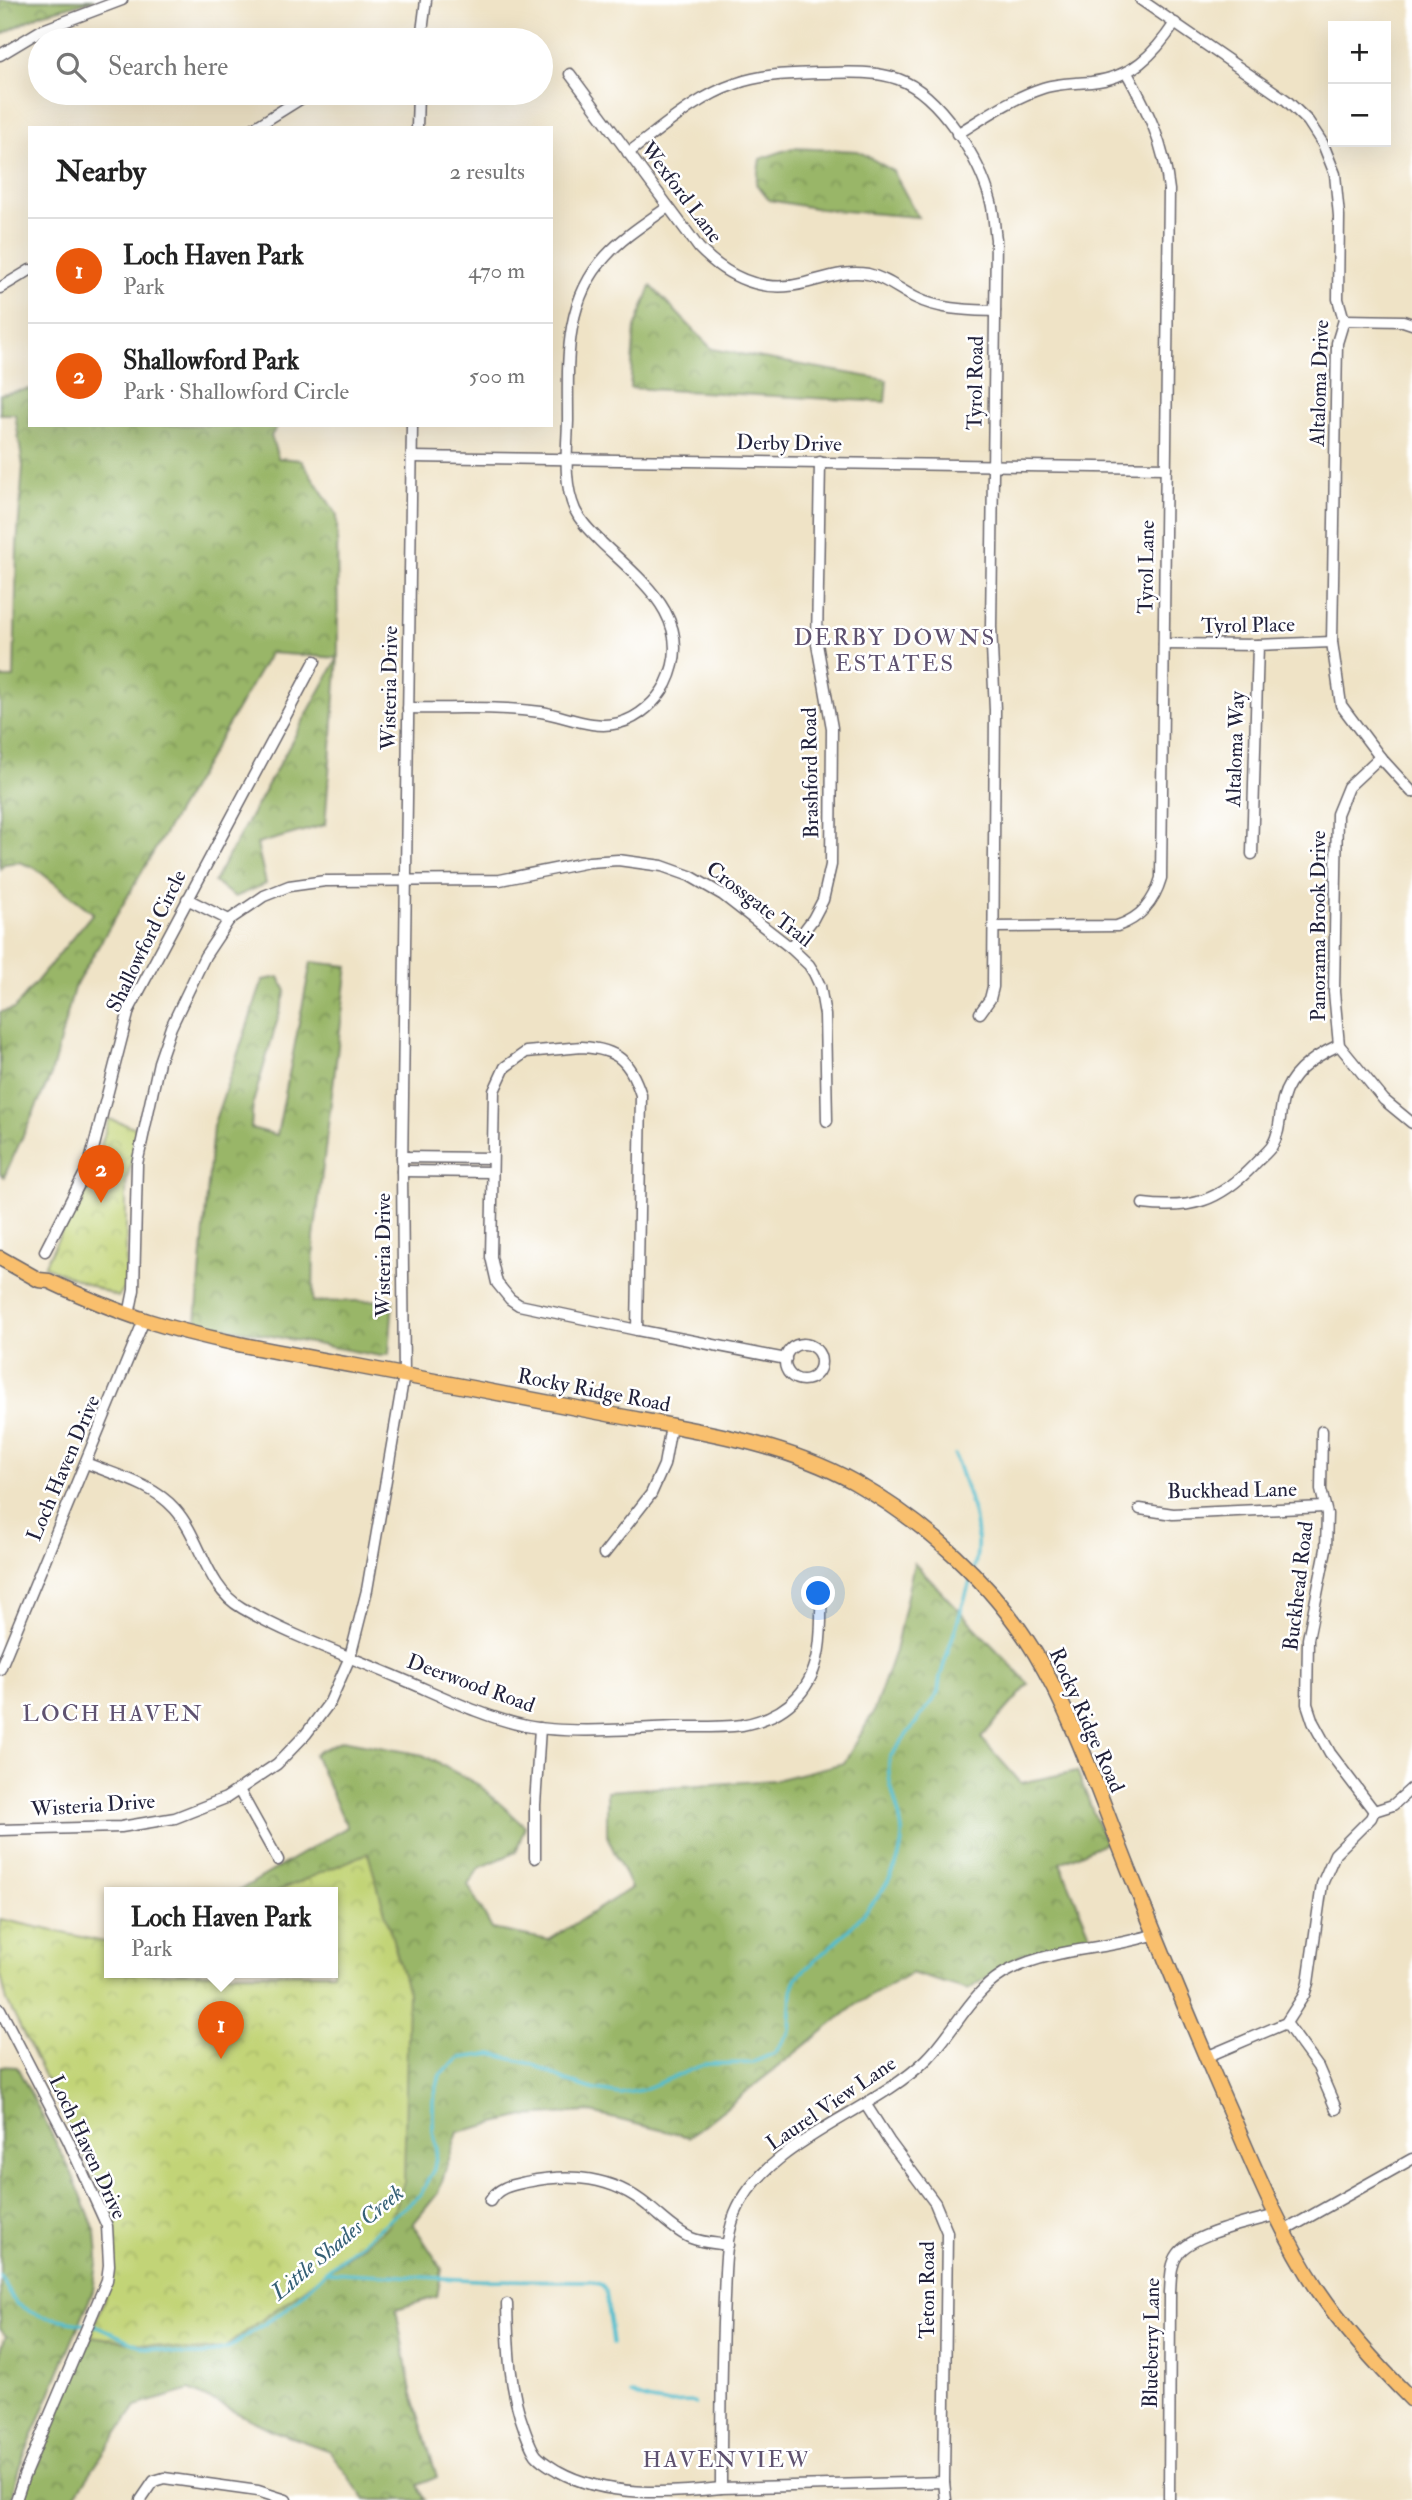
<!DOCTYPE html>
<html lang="en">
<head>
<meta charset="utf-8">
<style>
  :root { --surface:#fff; --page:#f2f2f2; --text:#222; --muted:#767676; --line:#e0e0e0; --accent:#ea580c }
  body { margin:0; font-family:"IM FELL Double Pica",serif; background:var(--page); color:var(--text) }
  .controls { position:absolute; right:21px; top:21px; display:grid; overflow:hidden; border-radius:0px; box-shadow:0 7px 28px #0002 }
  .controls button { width:63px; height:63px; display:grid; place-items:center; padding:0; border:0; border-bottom:2px solid var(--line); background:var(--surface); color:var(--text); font:35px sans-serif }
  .you { position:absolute; left:819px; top:1594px; width:24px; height:24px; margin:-18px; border:5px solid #fff; border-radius:50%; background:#1a73e8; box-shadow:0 0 0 10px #1a73e833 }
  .badge { display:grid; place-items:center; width:46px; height:46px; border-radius:50%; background:var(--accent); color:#fff; font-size:23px; font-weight:700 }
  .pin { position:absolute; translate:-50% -58px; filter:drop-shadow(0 2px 4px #0008) }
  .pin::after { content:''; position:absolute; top:37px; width:24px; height:21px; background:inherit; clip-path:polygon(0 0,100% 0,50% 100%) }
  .popup { position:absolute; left:104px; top:1887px; width:234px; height:91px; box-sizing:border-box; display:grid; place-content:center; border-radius:0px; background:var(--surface); filter:drop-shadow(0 2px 5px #0005); font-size:23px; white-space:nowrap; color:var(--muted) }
  .popup b { font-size:26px; color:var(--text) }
  .popup::after { content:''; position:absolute; left:50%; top:100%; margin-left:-14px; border:14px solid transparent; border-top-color:var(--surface) }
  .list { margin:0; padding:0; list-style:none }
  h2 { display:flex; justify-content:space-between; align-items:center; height:91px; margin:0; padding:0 28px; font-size:30px }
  h2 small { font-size:23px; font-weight:400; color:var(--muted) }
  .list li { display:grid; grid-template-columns:46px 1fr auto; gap:21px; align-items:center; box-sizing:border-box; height:105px; padding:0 28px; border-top:2px solid var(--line) }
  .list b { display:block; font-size:26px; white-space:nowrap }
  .list p { margin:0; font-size:23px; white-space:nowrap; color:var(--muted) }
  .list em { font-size:23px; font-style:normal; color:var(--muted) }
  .icon { flex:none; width:38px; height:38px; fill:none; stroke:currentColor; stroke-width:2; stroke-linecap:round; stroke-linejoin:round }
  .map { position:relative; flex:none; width:1412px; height:2500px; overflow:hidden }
  .search { position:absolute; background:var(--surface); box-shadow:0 7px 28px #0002; left:28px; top:28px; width:525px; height:77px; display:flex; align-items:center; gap:18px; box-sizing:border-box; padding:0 24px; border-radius:38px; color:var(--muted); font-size:26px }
  .panel { position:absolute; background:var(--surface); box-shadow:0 7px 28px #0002; left:28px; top:126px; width:525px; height:301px; border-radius:0px }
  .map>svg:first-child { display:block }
</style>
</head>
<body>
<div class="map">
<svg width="1412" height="2500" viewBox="0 0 1412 2500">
  <defs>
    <pattern id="forest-crowns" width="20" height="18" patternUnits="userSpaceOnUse" patternTransform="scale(1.75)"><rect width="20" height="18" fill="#99b668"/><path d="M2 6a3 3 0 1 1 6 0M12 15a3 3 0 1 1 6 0" fill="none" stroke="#7c9457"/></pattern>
    <pattern id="park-crowns" width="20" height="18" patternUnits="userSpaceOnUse" patternTransform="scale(1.75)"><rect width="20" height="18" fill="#c2d477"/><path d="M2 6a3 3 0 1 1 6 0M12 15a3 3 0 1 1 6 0" fill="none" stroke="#a6b668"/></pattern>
  </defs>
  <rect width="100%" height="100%" fill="#fff"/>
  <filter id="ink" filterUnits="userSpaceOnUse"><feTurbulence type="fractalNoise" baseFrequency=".0143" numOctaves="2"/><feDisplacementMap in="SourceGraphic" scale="14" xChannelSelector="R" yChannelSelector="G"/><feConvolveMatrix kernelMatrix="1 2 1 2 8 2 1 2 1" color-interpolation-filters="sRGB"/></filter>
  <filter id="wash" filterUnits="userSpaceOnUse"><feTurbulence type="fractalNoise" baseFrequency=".00686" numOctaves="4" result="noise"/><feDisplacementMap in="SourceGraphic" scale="28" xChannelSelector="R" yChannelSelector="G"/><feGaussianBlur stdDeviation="1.57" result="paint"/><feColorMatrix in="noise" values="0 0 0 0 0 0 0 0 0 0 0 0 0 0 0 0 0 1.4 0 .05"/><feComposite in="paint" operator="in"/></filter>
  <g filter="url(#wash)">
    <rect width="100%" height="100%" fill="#efe3c6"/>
    <g fill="url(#forest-crowns)" stroke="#5e6c52" stroke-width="2">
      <path d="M 0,0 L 94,0 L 41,14 L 0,35 Z"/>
      <path d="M 792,148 L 858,151 L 893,171 L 918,217 L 820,209 L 769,200 L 756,184 L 760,159 Z"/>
      <path d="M 651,286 L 712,349 L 887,380 L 885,402 L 630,388 L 635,328 Z"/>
      <path d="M 30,389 L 30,425 L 278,425 L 271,436 L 278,458 L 301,460 L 337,515 L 338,657 L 325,825 L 257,844 L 266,884 L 235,897 L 214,882 L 338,658 L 270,653 L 74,988 L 51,1075 L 4,1177 L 0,1174 L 0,1012 L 14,1009 L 93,913 L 35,868 L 19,862 L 4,864 L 0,869 L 0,678 L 14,678 L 17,546 L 23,466 L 15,414 L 0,414 L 0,394 Z"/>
      <path d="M 311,962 L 348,966 L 314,1238 L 313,1302 L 393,1300 L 389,1354 L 380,1356 L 196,1322 L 213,1126 L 263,980 L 279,977 L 286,991 L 253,1103 L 251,1128 L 277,1135 Z"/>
      <path d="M 914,1563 L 1029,1684 L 981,1738 L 1021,1783 L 1077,1771 L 1105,1843 L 1060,1863 L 1093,1941 L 1023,1954 L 968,1990 L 911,1973 L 857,2004 L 689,2137 L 587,2112 L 525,2116 L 458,2132 L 438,2193 L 413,2224 L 442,2269 L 437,2297 L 396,2309 L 411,2391 L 437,2477 L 418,2485 L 425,2500 L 365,2500 L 330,2451 L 274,2431 L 190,2390 L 136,2406 L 72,2500 L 24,2500 L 26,2490 L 91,2336 L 191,2351 L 224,2348 L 388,2226 L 333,1893 L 235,1893 L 347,1827 L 314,1754 L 342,1740 L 423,1755 L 479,1785 L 525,1826 L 516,1852 L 479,1868 L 468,1885 L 492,1929 L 549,1940 L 631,1888 L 607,1836 L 607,1791 L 775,1780 L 844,1763 L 873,1713 L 895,1651 Z"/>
      <path d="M 0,2066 L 17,2067 L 73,2176 L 96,2233 L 98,2257 L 93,2291 L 19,2468 L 11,2500 L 0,2500 L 0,2353 L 6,2336 L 0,2329 Z"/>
    </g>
    <g fill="url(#park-crowns)" stroke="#727b59" stroke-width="2">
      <path d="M 109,1119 L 140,1129 L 126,1183 L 126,1285 L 118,1297 L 44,1266 L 94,1169 Z"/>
      <path d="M 368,1853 L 408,1993 L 404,2182 L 388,2226 L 224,2348 L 191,2351 L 91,2336 L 113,2274 L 114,2238 L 109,2208 L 7,2001 L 0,1972 L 0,1919 L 109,1943 L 109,1973 L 333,1973 L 333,1893 L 273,1893 Z"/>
    </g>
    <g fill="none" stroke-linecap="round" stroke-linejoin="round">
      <g stroke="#52bece" stroke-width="3.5">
        <path d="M 955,1455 C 966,1491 985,1530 974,1568"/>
        <path d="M 325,2272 L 478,2280 L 590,2281 L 602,2285 L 606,2291 L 613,2343"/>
        <path d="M 0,2276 L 16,2304 L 41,2316 L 97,2326 L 143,2347 L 183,2355 L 202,2355 L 230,2347 L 285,2310 L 325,2272 L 421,2194 L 434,2169 L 437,2149 L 433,2131 L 433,2101 L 440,2075 L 460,2058 L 492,2054 L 532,2064 L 566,2081 L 596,2090 L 620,2094 L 642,2090 L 705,2064 L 751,2063 L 775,2053 L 790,2031 L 792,1990 L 797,1977 C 836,1939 905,1890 902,1831 C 900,1806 884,1781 890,1757 L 938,1693 L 940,1677 L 971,1579"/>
        <path d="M 631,2394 C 655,2405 666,2403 691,2402 L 695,2404"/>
      </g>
    </g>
  </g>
  <g filter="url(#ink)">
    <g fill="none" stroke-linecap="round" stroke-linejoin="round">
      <defs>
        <g id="minor">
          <path d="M 1141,0 L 1286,100 L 1308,121 L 1323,144 L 1335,174 L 1339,216 L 1338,299 L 1344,320 L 1337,343 L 1332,642 L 1341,705 L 1380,757 L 1412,792"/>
          <path d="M 421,40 L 426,0"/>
          <path d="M 0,55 L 40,31 L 122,0"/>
          <path d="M 570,74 L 699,248 C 728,278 764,294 805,283 C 826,278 846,270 868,274 C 886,278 900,290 916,298 C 940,310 969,310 995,311"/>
          <path d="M 254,128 L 310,93"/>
          <path d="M 417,128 L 418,93"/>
          <path d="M 957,134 C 985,117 1012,98 1043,88 C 1058,83 1075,83 1091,82 C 1131,78 1154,55 1175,23"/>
          <path d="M 628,153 C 661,129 696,97 735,84 C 762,74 790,74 819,73 C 845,73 872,70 898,79 C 940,94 980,160 991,202 C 994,214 994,227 996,239 L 991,627 L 995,710 L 993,987 L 990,999 L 980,1013"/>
          <path d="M 0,288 L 30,270"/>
          <path d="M 1344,320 L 1403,321 L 1412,324"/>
          <path d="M 411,457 L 1166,468"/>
          <path d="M 1164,644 L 1258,645 L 1332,642"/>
          <path d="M 408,708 C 452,709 497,706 541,712 C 566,716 593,730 619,723 C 639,718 657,701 666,684 C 697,621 642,581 602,543 C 592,533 581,523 575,510 C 563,483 567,450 568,421 C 568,363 563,302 606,256 C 623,237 647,222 668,207"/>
          <path d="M 1380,757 L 1348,787 L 1337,814 L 1334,992 L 1339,1045 L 1384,1100 L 1412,1123"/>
          <path d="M 1252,854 L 1258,645"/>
          <path d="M 187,899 L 229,920"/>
          <path d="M 994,927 L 1117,926 C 1141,918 1154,902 1161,878 L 1169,190 C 1164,144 1149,113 1127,73"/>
          <path d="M 791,948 L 813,919 L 823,900 L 831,865 L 832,728 L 817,644 L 820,462"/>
          <path d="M 582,1047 C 618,1049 630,1061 641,1095 L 637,1330 L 519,1305 L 510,1299 L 497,1283 L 491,1257 L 494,1091 L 505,1067 L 526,1052 Z"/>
          <path d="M 402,1157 L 492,1158"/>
          <path d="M 402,1171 L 492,1172"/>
          <path d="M 1143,1204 C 1191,1210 1219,1201 1253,1166 C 1259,1159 1267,1153 1272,1146 C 1281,1131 1279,1115 1283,1099 C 1290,1072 1315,1056 1339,1045"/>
          <path d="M 45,1251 L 89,1165 L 129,1010 L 315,661"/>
          <path d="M 129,1315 L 134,1290 L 137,1164 L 159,1062 L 171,1027 L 205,956 L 229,920 L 264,896 L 289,886 L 325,881 L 500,880 L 589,862 L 618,860 L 662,866 L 690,876 L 723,895 L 791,948 L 809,965 L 814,973 L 820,986 L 825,1015 L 827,1121"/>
          <path d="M 637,1330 L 786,1359"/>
          <circle cx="803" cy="1362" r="18"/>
          <path d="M 1322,1431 L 1321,1490 L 1327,1514 L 1326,1549 L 1308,1639 L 1307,1704 L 1313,1722 L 1330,1753 L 1374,1811"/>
          <path d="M 86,1463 C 115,1475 153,1484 175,1509 C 201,1538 206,1588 242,1608 C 290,1636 346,1655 397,1677 C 438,1694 482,1717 526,1726 C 567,1734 630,1729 674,1727 C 696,1727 720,1728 742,1725 C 763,1721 784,1712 798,1696 C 825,1667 821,1623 821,1585"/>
          <path d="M 1140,1509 L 1173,1514 L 1324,1507"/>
          <path d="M 604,1554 L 651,1494 L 664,1465 L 671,1426"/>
          <path d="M 0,1669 L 144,1320"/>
          <path d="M 239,1790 L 278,1860"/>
          <path d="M 0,1830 L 121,1827 L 175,1818 L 226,1798 L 277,1764 L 306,1734 L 330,1702 L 350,1657 L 367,1590 L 404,1375 L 402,1171 L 412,425"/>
          <path d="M 535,1858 L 535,1805 L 540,1728"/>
          <path d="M 0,2009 L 68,2140 L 107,2226 L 109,2265 L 107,2280 L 24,2476 L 16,2500"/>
          <path d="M 1286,2023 L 1318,2067 L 1336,2109"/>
          <path d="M 1206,2057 L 1286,2023 L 1304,1995 L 1308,1983 L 1322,1884 L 1335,1854 L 1371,1818 L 1374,1811 L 1393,1805 L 1412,1788"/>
          <path d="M 866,2105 L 889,2141 L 935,2203 L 947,2232 L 944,2482 L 946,2500"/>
          <path d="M 490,2201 C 498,2187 512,2185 526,2182 C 570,2173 612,2176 648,2206 C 662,2217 675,2231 691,2238 C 703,2243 716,2243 728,2245"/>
          <path d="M 1284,2231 L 1412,2159"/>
          <path d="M 507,2304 C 508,2348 509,2389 525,2431 C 528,2439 531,2448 536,2455 C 542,2462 550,2466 558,2471 C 604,2497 669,2494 721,2488 L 944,2482"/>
          <path d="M 721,2488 C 721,2425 721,2361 724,2298 C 725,2270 725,2240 735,2214 C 764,2142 872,2113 926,2060 C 956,2031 972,1987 1012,1969 C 1057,1947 1109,1950 1155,1934"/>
          <path d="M 141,2500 L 154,2481 L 164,2478 L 258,2491 L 286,2500"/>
          <path d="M 1169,2500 L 1170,2292 C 1171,2279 1170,2265 1178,2254 C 1193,2233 1252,2222 1276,2215"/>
        </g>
        <path id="major" d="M 0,1258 L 39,1280 L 49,1281 C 81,1296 114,1310 148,1321 C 215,1342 286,1353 356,1366 C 438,1382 521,1397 603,1413 C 687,1429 778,1440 854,1482 C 926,1523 992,1582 1035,1653 C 1075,1720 1102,1803 1131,1875 C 1165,1959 1199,2043 1236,2125 C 1260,2181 1284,2238 1318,2290 C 1345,2330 1377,2365 1412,2400"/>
      </defs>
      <use href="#minor" stroke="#6a666c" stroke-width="13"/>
      <use href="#major" stroke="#6a666c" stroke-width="17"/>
      <use href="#minor" stroke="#fff" stroke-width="10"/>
      <use href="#major" stroke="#f9bf6d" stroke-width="14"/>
    </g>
  </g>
  <g text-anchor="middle" stroke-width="5" stroke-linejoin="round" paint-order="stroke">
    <g font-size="21" fill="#22223b" stroke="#fff">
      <text transform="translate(682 192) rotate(53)" y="7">Wexford Lane</text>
      <text transform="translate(975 383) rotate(-89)" y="7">Tyrol Road</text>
      <text transform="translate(1319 383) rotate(-88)" y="7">Altaloma Drive</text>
      <text transform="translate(789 443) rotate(1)" y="7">Derby Drive</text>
      <text transform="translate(1146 567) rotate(-89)" y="7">Tyrol Lane</text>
      <text transform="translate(1248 625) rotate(-1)" y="7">Tyrol Place</text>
      <text transform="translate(389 688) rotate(-89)" y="7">Wisteria Drive</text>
      <text transform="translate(1235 749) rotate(-88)" y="7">Altaloma Way</text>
      <text transform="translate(810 773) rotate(-91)" y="7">Brashford Road</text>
      <text transform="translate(760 904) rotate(37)" y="7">Crossgate Trail</text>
      <text transform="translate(1318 926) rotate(-90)" y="7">Panorama Brook Drive</text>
      <text transform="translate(146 941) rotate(-64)" y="7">Shallowford Circle</text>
      <text transform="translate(383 1255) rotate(-90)" y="7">Wisteria Drive</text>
      <text transform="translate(594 1390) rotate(11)" y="7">Rocky Ridge Road</text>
      <text transform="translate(63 1468) rotate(-67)" y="7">Loch Haven Drive</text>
      <text transform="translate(1232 1490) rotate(-1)" y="7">Buckhead Lane</text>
      <text transform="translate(1298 1586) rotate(-83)" y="7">Buckhead Road</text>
      <text transform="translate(471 1683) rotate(20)" y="7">Deerwood Road</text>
      <text transform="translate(1087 1720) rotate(66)" y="7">Rocky Ridge Road</text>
      <text transform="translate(93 1805) rotate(-4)" y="7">Wisteria Drive</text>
      <text transform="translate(831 2103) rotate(-34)" y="7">Laurel View Lane</text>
      <text transform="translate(88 2147) rotate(65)" y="7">Loch Haven Drive</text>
      <text transform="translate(927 2290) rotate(-90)" y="7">Teton Road</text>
      <text transform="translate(1151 2343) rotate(-89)" y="7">Blueberry Lane</text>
    </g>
    <g font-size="23" letter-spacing="2" fill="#5f5270" stroke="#fff">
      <text x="895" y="645">DERBY DOWNS<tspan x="895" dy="26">ESTATES</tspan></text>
      <text x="113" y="1721">LOCH HAVEN</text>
      <text x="727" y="2467">HAVENVIEW</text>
    </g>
    <g font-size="23" font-style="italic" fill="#356076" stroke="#fff">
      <text transform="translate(337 2242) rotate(-40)" y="8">Little Shades Creek</text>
    </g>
  </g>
</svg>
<div class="controls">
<button>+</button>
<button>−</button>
</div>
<div class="you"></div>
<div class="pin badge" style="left:221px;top:2059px">1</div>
<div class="popup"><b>Loch Haven Park</b>Park</div>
<div class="pin badge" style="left:101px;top:1203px">2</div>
<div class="search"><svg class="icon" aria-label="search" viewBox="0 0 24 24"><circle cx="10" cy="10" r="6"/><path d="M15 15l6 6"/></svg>Search here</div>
<section class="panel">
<h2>Nearby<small>2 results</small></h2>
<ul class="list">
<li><span class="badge">1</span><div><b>Loch Haven Park</b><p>Park</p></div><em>470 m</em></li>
<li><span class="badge">2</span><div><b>Shallowford Park</b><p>Park · Shallowford Circle</p></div><em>500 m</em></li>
</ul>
</section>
</div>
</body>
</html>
